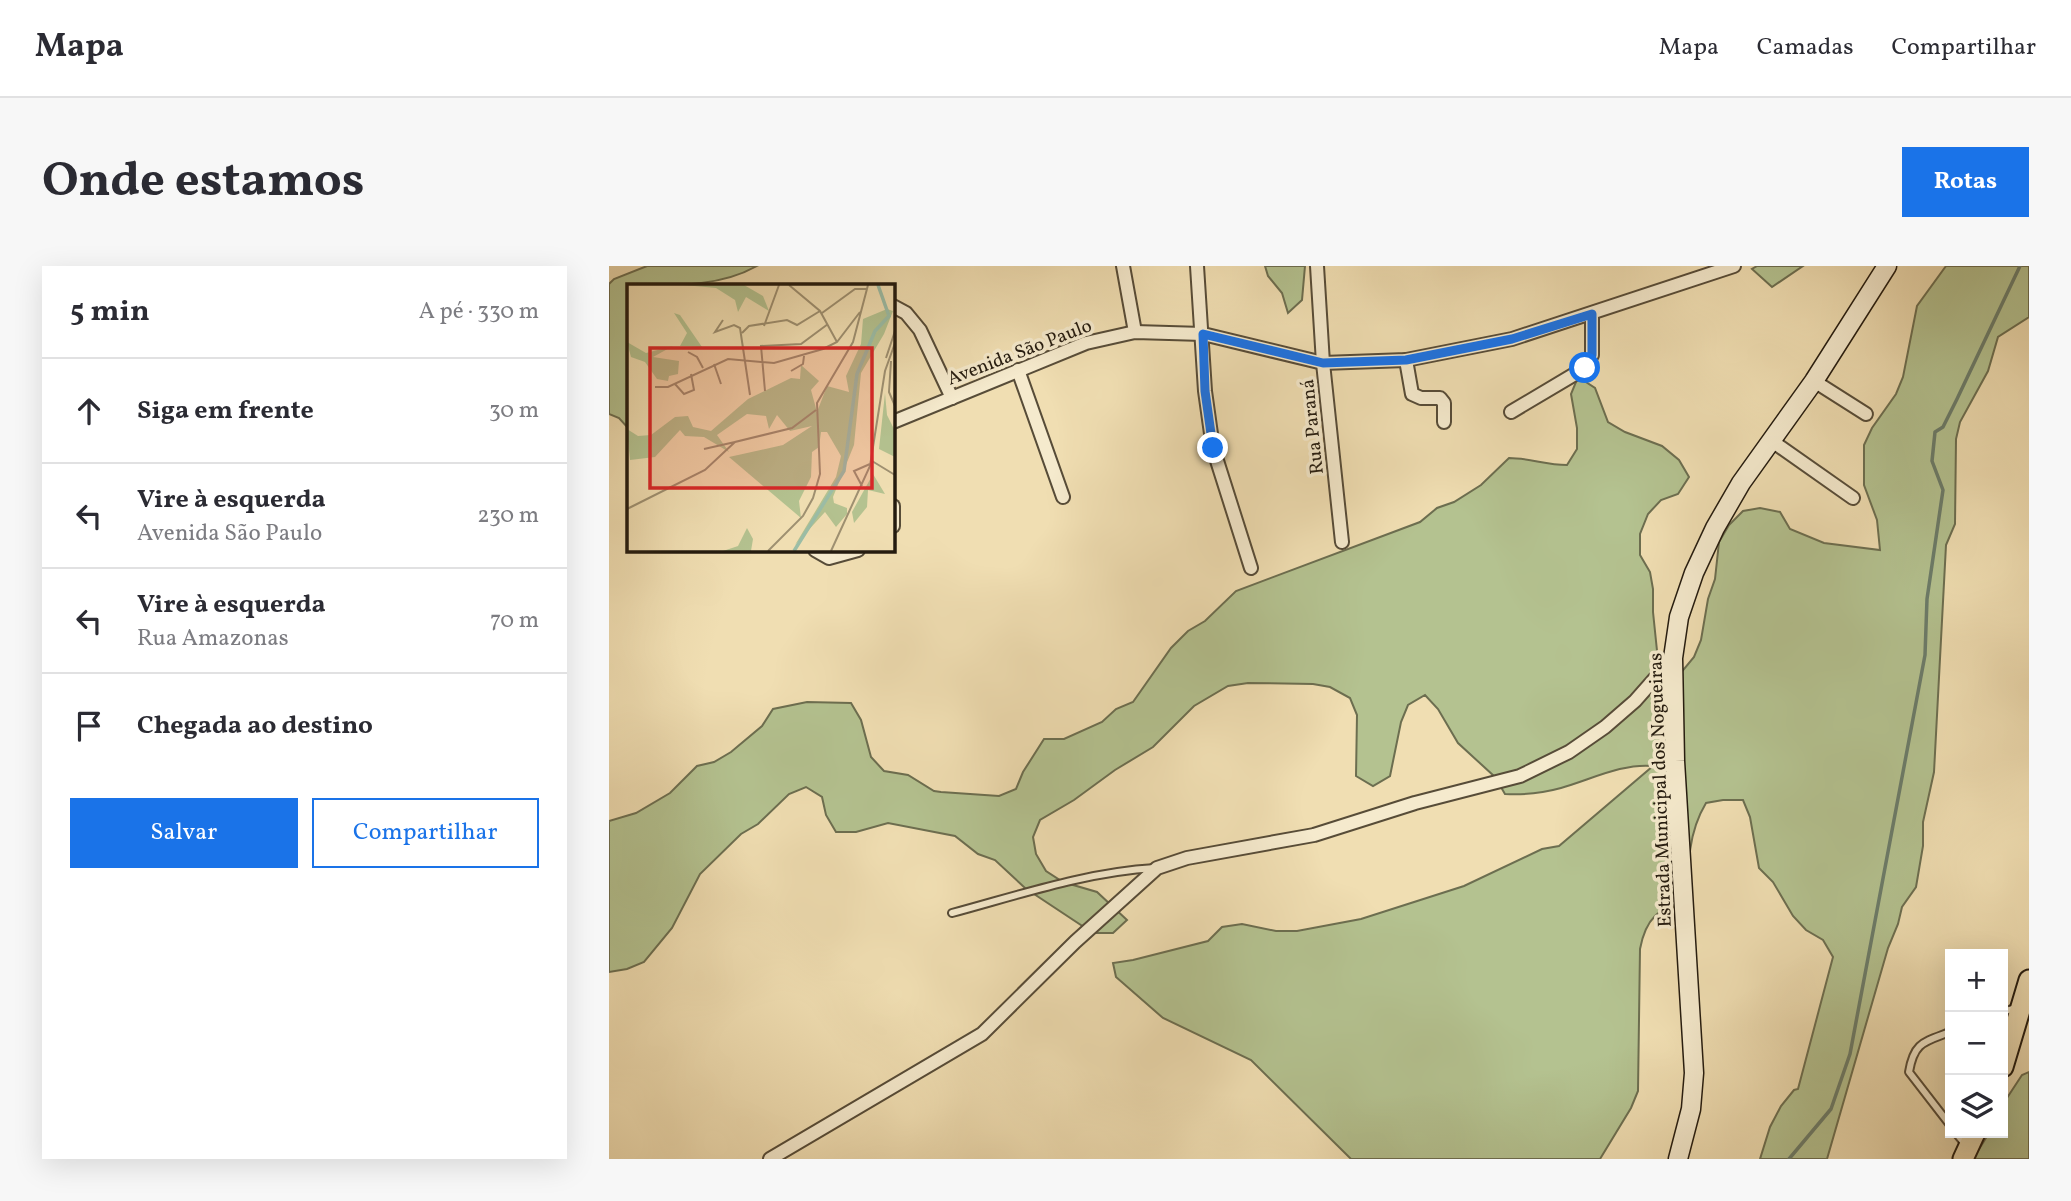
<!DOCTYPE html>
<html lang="pt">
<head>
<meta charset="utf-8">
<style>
  :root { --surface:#fff; --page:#f7f7f7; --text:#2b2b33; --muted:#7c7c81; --line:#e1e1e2; --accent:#1a73e8 }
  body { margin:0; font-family:Vollkorn,serif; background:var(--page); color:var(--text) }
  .controls { position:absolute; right:21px; bottom:21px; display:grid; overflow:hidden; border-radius:0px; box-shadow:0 7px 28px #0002 }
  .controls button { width:63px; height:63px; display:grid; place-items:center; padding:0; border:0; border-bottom:2px solid var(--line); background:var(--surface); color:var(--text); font:35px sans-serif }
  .stop { position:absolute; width:21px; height:21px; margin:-16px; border:5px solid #1a73e8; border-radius:50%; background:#fff }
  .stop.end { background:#1a73e8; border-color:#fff; box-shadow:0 2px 7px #0008 }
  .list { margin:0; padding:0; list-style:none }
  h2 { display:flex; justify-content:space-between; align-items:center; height:91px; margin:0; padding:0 28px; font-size:30px }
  h2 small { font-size:23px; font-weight:400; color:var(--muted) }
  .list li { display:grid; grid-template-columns:46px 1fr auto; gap:21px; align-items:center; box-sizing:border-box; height:105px; padding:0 28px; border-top:2px solid var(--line) }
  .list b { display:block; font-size:26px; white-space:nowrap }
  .list p { margin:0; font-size:23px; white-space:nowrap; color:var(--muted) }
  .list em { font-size:23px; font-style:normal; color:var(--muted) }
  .actions { display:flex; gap:14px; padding:21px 28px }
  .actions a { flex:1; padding:16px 0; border:2px solid var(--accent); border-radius:0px; text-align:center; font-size:24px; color:var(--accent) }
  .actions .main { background:var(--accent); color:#fff }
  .icon { flex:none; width:38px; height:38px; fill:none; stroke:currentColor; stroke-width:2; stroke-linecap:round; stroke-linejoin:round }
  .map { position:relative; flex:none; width:1420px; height:893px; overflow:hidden; border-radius:0px }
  header { display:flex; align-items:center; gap:42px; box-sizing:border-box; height:98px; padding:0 35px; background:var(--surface); border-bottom:2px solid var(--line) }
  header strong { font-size:33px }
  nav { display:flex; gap:38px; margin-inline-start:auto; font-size:24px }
  .intro { display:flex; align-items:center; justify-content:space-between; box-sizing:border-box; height:168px; padding:0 42px }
  h1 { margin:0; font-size:49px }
  .button { padding:18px 32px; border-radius:0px; background:var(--accent); color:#fff; font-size:24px; font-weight:700 }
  main { display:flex; gap:42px; padding:0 42px }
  aside { flex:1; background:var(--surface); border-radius:0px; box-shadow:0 7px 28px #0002 }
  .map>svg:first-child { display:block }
</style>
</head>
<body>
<header>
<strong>Mapa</strong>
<nav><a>Mapa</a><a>Camadas</a><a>Compartilhar</a></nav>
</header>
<div class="intro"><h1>Onde estamos</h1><a class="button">Rotas</a></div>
<main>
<aside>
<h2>5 min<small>A pé · 330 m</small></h2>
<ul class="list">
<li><svg class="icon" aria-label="ahead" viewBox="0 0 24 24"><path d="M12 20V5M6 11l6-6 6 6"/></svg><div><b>Siga em frente</b></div><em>30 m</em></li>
<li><svg class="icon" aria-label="left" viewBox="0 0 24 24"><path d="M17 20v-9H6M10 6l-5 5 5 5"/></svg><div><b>Vire à esquerda</b><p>Avenida São Paulo</p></div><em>230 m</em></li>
<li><svg class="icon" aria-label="left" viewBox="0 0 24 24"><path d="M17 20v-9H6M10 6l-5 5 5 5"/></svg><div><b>Vire à esquerda</b><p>Rua Amazonas</p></div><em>70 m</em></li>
<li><svg class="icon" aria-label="arrive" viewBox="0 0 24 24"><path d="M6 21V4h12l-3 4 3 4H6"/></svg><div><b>Chegada ao destino</b></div></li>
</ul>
<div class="actions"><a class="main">Salvar</a><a>Compartilhar</a></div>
</aside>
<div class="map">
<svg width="1420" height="893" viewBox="0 0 1420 893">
  <rect width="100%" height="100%" fill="#f0deb2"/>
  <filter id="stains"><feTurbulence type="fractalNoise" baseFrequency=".00286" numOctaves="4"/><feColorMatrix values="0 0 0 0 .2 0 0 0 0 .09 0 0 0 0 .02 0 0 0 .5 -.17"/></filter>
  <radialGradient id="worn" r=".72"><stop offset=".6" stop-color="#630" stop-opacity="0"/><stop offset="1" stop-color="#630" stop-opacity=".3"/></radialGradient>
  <g fill="#b4c290" stroke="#6c6e50" stroke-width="2">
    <path d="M 38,0 L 148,0 C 109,22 63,19 19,19 L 19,162 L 10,152 L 0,148 L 0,18 L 5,13 Z"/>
    <path d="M 656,0 L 696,0 L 693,34 L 679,47 L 673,27 L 659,10 Z"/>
    <path d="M 1148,0 L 1194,0 L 1163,21 L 1143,3 Z"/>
    <path d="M 1337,0 L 1420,0 L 1420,51 L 1389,71 L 1379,105 L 1351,156 L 1347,173 L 1346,258 L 1337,279 L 1325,506 L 1314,556 L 1314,580 L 1307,621 L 1293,641 L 1289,658 L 1279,682 L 1218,893 L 1151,893 L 1161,861 L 1172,840 L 1185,824 L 1189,823 L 1224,691 L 1214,674 L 1197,664 L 1184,650 L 1164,616 L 1150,602 L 1141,551 L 1134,534 L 1114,534 L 1097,537 C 1079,567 1079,598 1079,632 C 1049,644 1037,651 1031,683 L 1029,825 L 1022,842 L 991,893 L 742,893 L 642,794 L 554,752 L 507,711 L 504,697 L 524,694 L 599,675 L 613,661 L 633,658 L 667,665 L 688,665 L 752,653 L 855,620 L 933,583 L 950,580 L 1044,500 C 1013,497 981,514 952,522 C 934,527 915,529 896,528 L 886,511 L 849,477 L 829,443 L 816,429 L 799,439 L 792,456 L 781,510 L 764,520 L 747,510 L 748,449 L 741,432 L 721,421 L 704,418 L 639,417 L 619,420 L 585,440 L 544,481 L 506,504 L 465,534 L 431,554 L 424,571 L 427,588 L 437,605 L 454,616 L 488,626 L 518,654 L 504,667 L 484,667 L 416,622 L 386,594 L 369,588 L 346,570 L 279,557 L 247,566 L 227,566 L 217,549 L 213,531 L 197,521 L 180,528 L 149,558 L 132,568 L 91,608 L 63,662 L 35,696 L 18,703 L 0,706 L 0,555 L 27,547 L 61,527 L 88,500 L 105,496 L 122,486 L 153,460 L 164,443 L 198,436 L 242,437 L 252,454 L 262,491 L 275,505 L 299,509 L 325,525 L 332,526 L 390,530 L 407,523 L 414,506 L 435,473 L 455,473 L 493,456 L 507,443 L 524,436 L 562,382 L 579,365 L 596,355 L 627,325 L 811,256 L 828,242 L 845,236 L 872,219 L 900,192 C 920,192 937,199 958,199 L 968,183 L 968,162 L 962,128 L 969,111 L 986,122 L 999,156 L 1016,166 L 1053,180 L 1070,194 L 1080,211 L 1069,228 L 1052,234 L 1039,248 L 1031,268 L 1031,289 L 1041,306 L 1044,323 L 1044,346 L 1050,404 L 1071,408 L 1085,391 L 1092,374 L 1099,333 L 1106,313 L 1110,276 L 1120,259 L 1134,245 L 1151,242 L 1171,246 L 1181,263 L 1215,277 L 1271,284 L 1268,254 L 1255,219 L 1255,179 L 1263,162 L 1287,128 L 1294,111 L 1308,40 Z"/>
    <path d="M 1420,806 L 1420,893 L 1364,893 L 1380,867 L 1394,867 L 1394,838 L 1413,809 Z"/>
  </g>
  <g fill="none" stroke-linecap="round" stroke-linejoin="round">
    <path stroke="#6b7c6a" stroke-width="3.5" d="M 1180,893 L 1222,843 L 1241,788 L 1316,389 L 1318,333 L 1334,224 L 1323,195 L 1326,166 L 1334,161 L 1348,133 L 1411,0"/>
    <defs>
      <g id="lane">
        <path d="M 343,647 C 410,629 477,606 546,602"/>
        <path d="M 1394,746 L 1409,741"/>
        <path d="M 1341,766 C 1315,776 1305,776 1300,806 L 1341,859"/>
        <path d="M 1347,867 L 1357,879"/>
      </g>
      <g id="street">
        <path d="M 514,0 L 526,66"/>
        <path d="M 588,0 L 596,125 L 604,182 L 642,302"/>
        <path d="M 708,0 L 714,97 L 733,276"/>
        <path d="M 284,40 L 297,47 L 311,64 L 343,132"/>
        <path d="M 797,94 L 803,128 L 812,132 L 831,132 L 835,137 L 835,156"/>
        <path d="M 409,104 L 454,231"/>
        <path d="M 1205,115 L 1257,148"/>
        <path d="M 902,146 L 976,102 L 983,89 L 983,48"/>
        <path d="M 284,156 L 477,77 L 526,66 L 594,68 L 714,97 L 797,94 L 903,73 L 1125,0"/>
        <path d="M 1163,175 L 1244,232"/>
        <path d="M 284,240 L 284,260"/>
        <path d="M 206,284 L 220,292 L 249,284"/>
        <path d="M 161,893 L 373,768 L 466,676 L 548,602 L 578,592 L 705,569 L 806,537 L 911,510 L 960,486 L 996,461 L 1026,435 L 1064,392"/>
      </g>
      <path id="secondary" d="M 1069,893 L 1082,843 L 1085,807 L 1066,495 L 1064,392 L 1070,351 L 1085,307 L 1106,262 L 1132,217 L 1205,115 L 1278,0"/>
      <g id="primary">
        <path d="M 1394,801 L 1420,714"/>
        <path d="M 1354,893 L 1366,867"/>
      </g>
    </defs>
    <use href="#lane" stroke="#574c38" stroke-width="10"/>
    <use href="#street" stroke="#574c38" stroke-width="16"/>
    <use href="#secondary" stroke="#241b0f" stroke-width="21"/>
    <use href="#primary" stroke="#241b0f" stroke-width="23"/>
    <use href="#lane" stroke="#f5eacd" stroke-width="6"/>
    <use href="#street" stroke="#f5eacd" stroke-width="12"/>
    <use href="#secondary" stroke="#f5eacd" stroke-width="18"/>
    <use href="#primary" stroke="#f0deb2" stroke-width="19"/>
  </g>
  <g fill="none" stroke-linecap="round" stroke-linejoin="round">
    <path stroke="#1a73e8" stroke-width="9" d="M 604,182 L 596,125 L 594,68 L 714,97 L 797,94 L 903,73 L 983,48 L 983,89 L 976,102"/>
  </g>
  <g text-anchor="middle" stroke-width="7" stroke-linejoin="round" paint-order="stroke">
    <g font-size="19" fill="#241b0f" stroke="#f5eacd">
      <text transform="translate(410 85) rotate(-21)" y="7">Avenida São Paulo</text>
      <text transform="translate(702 161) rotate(-96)" y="7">Rua Paraná</text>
      <text transform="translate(1050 524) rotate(-92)" y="7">Estrada Municipal dos Nogueiras</text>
    </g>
  </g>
  <g transform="translate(18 18)">
    <rect width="268" height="268" fill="#f0deb2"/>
    <path d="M 57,1 L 117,1 L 136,12 L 142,27 L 119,13 L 111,28 L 108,16 L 89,4 ZM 260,25 L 266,27 L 257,50 L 234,89 L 227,161 L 206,213 L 207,219 L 220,224 L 220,230 L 209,243 L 198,228 L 168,261 L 209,193 L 214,172 L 200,148 L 194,148 L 192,163 L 185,168 L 184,193 L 172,217 L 174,234 L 102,173 L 156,161 L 185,142 L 163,147 L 150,131 L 142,145 L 139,132 L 120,130 L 90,151 L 102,168 L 77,153 L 58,152 L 53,146 L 28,173 L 3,176 L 0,145 L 11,152 L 24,151 L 48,133 L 61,132 L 66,143 L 84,147 L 121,115 L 164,94 L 173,95 L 174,81 L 192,97 L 184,106 L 190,128 L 200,102 L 222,108 L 219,92 L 234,60 L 236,35 ZM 47,29 L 53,31 L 75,63 L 53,62 L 60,49 ZM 0,58 L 19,69 L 46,62 L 26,73 L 52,77 L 51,90 L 42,92 L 41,97 L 30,95 L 18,78 L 4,73 ZM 258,109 L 260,131 L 268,147 L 268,173 L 252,165 ZM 246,190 L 258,210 L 241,206 L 240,223 L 227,239 L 225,228 ZM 120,244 L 126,255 L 124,267 L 96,267 L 111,262 Z" fill="#b4c290"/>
    <path fill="none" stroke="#9bbda6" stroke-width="3.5" d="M 167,267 L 217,187 L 230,90 L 248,47 L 262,32 L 251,1"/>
    <path fill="none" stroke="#9e9071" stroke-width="2" d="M 162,1 L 193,27 L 210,58M 195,29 L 228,5 L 240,5M 96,36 L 88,48 L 107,41 L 113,44 L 123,111M 137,42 L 152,1M 115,49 L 122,42 L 160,36 L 170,41 L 193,27M 61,68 L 70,73 L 76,84M 259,74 L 268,47M 264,77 L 262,108 L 268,122M 87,80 L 94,100M 164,87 L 176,80 L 177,72M 48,100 L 57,110 L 67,106 L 64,90M 28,103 L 41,103 L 101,75 L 147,79 L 196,65 L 210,58 L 233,28M 138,107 L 134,62 L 174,60 L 201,40M 77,165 L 108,158M 245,177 L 268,191M 235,202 L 227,187 L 243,180M 0,225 L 78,186 L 108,158 L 165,144 L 189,126M 141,267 L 176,232 L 186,214 L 193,190 L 190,119 L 226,58 L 241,1M 204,267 L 243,182 L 258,87 L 268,59"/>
    <path fill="#d62828" fill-opacity="0.15" stroke="#d62828" stroke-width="3.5" d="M 23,64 L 245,64 L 245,204 L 23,204 Z"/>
    <rect width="268" height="268" fill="none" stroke="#241b0f" stroke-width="3.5"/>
  </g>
  <rect width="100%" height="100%" filter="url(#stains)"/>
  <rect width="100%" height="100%" fill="url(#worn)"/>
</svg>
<div class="controls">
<button>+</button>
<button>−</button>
<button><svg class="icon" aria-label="layers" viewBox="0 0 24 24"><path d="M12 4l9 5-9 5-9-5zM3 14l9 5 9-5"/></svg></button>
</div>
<div class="stop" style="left:976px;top:102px"></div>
<div class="stop end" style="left:604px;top:182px"></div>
</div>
</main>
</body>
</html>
